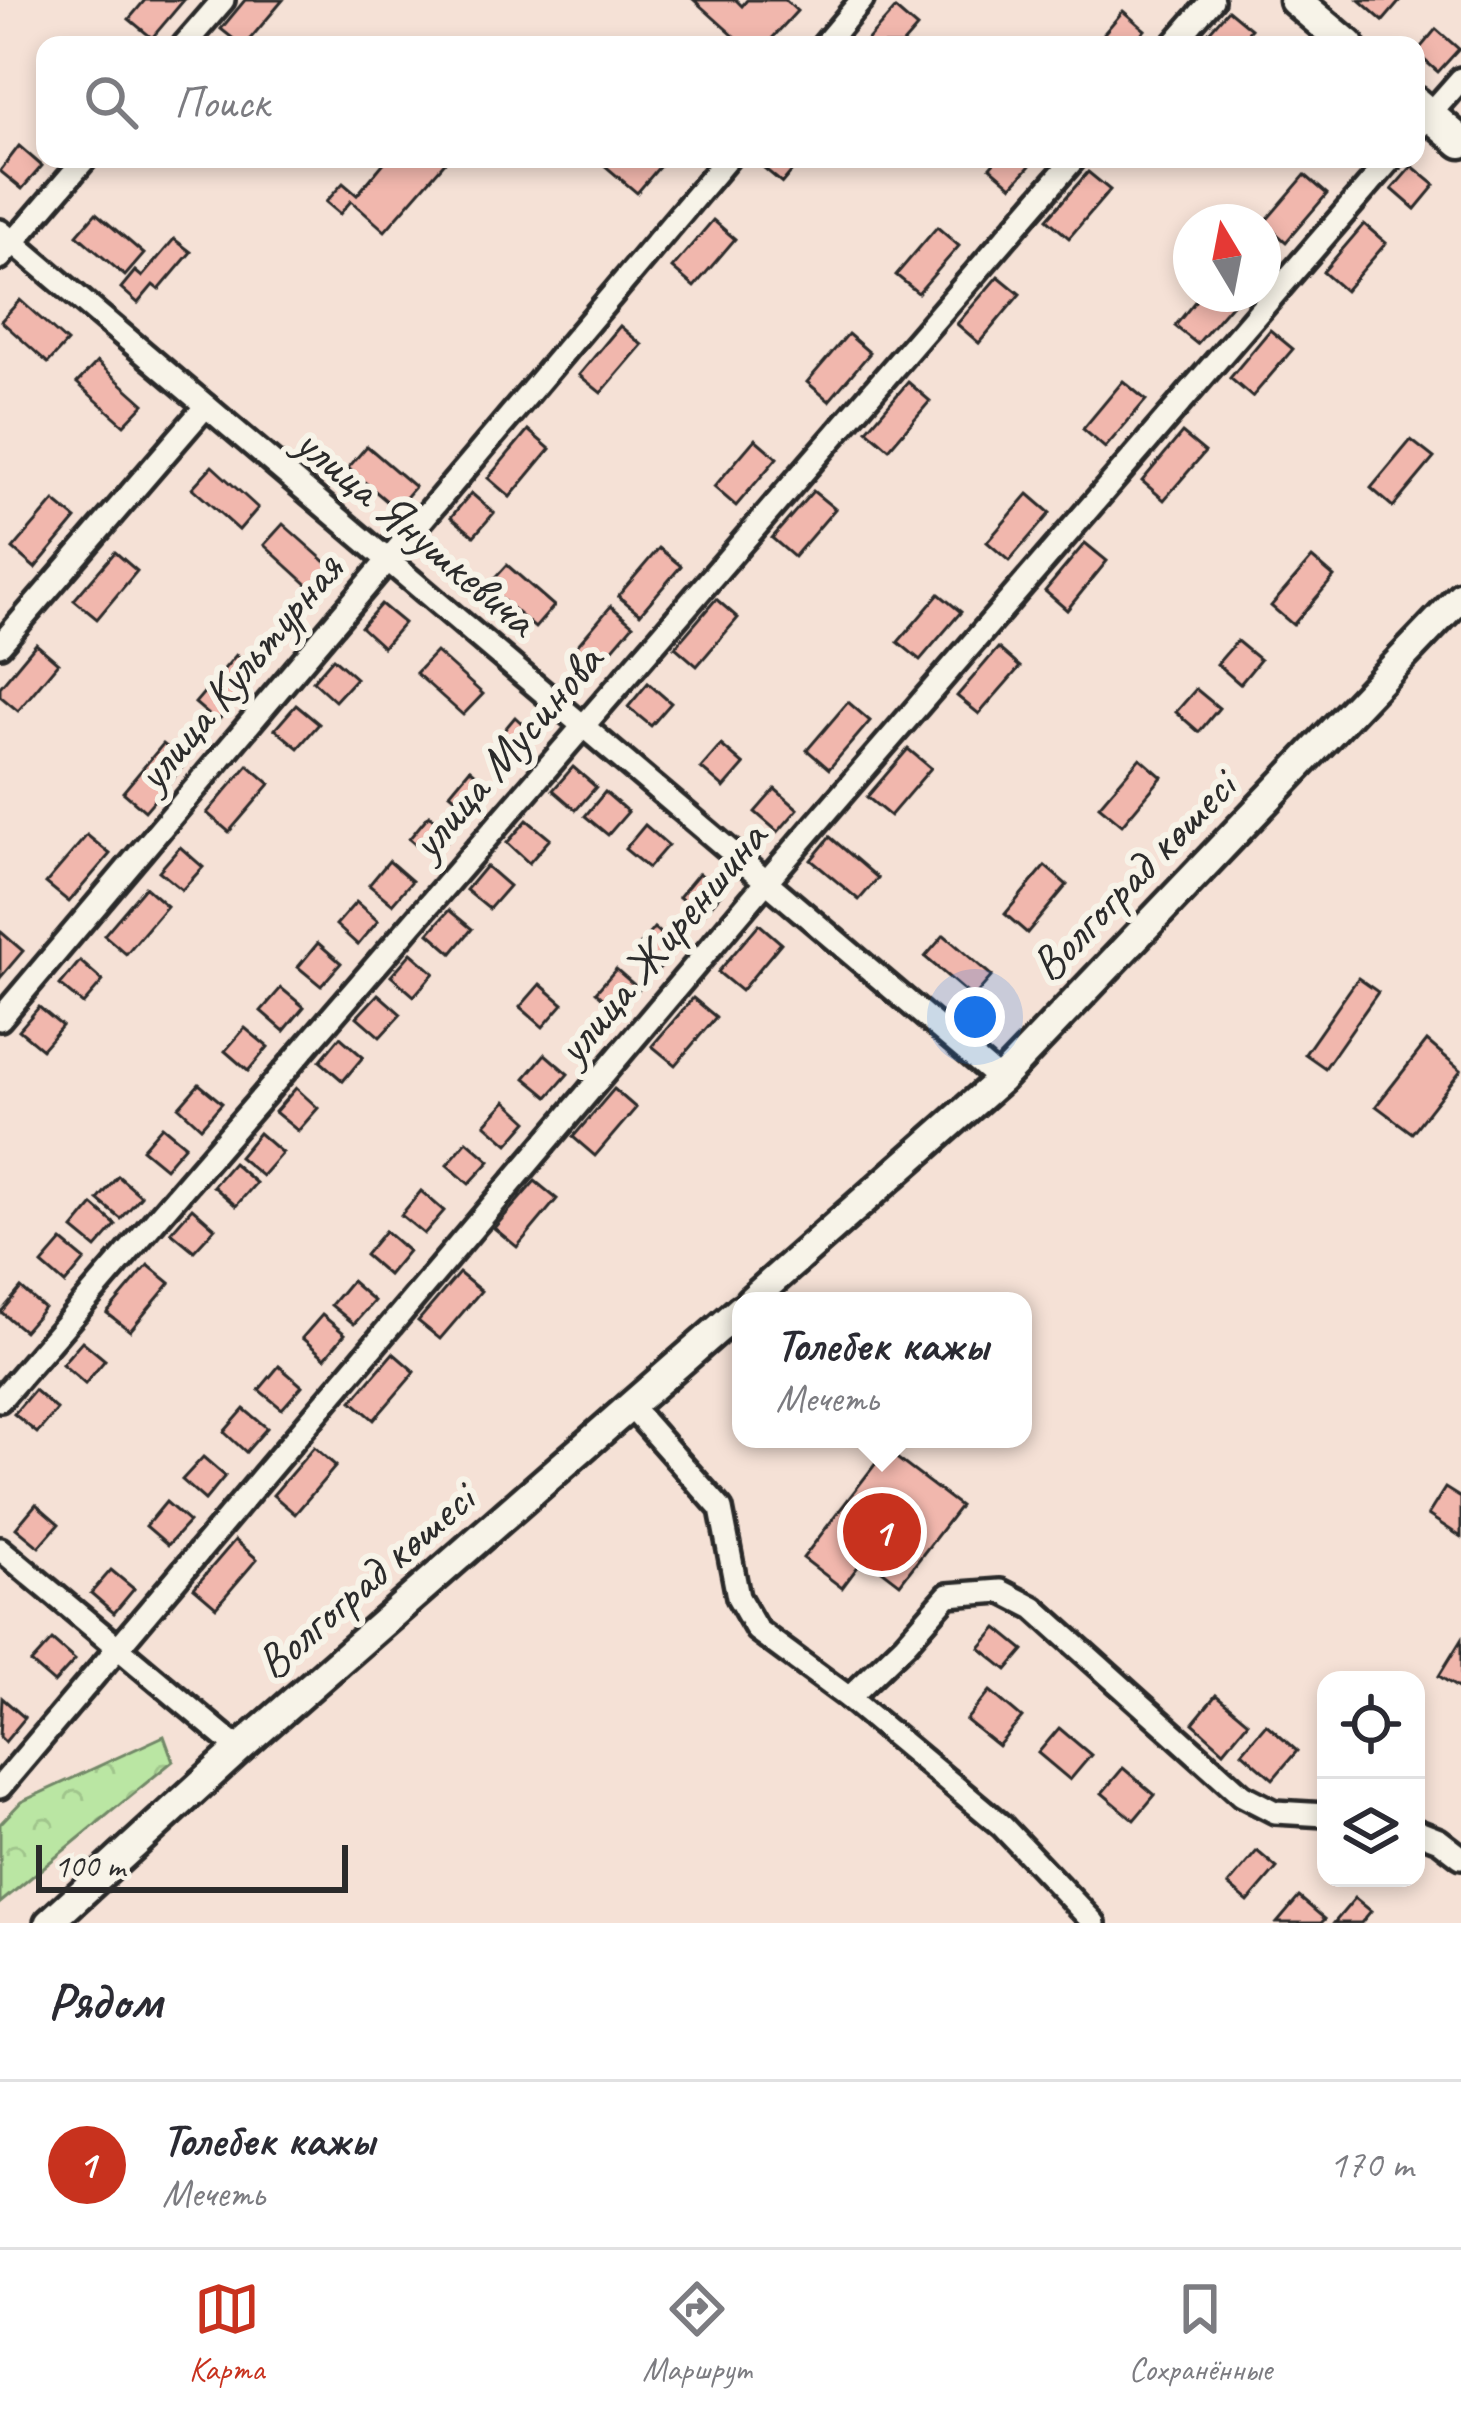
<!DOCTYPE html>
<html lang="ru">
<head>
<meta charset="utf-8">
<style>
  :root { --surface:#fff; --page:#f2f2f3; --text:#2b2b33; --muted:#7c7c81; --line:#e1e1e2; --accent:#c8321e }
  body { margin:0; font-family:Caveat,sans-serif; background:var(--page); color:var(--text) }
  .controls { position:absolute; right:36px; bottom:36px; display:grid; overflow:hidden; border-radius:24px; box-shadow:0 6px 18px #0003 }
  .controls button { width:108px; height:108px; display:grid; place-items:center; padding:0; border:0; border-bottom:3px solid var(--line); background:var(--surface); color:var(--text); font:60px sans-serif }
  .compass { position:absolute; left:1173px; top:204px; width:108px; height:108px; border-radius:50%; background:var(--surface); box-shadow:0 6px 18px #0003; rotate:350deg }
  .scale { position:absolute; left:36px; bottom:30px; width:312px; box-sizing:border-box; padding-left:12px; border:6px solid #2b2b2b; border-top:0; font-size:33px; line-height:42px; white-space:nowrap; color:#2b2b2b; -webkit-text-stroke:9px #f7f3e8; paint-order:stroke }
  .you { position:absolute; left:975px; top:1017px; width:42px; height:42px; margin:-30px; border:9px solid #fff; border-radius:50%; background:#1a73e8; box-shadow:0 0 0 18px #1a73e833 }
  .badge { display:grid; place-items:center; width:78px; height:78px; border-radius:50%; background:var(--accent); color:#fff; font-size:39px; font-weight:700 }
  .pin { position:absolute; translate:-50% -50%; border:6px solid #fff; box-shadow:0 3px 12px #0006 }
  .popup { position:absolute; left:732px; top:1292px; width:300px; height:156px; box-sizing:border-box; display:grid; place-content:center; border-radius:24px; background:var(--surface); filter:drop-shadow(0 3px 9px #0005); font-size:39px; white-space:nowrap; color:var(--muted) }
  .popup b { font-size:45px; color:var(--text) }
  .popup::after { content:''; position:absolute; left:50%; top:100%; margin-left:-24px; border:24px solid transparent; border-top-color:var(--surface) }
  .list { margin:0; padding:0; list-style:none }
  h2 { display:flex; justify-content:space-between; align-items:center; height:156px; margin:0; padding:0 48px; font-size:51px }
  h2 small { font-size:39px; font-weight:400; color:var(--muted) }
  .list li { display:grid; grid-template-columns:78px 1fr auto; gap:36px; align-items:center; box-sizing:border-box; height:168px; padding:0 48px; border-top:3px solid var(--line) }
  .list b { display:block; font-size:45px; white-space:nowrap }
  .list p { margin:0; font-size:39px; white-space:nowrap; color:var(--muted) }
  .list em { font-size:39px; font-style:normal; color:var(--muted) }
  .icon { flex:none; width:66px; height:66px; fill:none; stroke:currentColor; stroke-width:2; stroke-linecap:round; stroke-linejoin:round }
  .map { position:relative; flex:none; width:1461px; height:1923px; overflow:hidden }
  .search { position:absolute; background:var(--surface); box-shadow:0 6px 18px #0003; left:36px; right:36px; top:36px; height:132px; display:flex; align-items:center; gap:30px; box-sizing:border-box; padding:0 42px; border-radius:24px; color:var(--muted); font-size:45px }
  .sheet { height:324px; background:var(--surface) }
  nav { display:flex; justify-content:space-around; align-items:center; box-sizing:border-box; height:168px; border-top:3px solid var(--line); background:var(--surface); font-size:33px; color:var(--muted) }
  nav a { display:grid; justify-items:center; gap:6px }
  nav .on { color:var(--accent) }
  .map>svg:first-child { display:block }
</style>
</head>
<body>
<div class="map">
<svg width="1461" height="1923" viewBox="0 0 1461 1923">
  <defs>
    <pattern id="forest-crowns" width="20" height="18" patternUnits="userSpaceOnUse" patternTransform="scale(3)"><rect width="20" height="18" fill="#bae6a3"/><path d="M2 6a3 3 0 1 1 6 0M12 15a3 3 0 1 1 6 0" fill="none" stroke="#a0c58c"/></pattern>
  </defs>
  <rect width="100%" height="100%" fill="#f5e1d6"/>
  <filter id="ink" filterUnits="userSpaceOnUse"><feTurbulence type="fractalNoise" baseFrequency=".00833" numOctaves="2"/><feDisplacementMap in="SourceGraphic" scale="24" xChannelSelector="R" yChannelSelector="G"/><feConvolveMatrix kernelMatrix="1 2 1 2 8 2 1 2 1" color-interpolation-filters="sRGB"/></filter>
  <g filter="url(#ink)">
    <path fill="url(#forest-crowns)" stroke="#728867" stroke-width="3" d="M 164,1736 L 173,1761 L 0,1903 L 0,1824 L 21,1802 Z"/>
    <g fill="#f1b7ad" stroke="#2b2b2b" stroke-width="3">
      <path d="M 145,0 L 184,0 L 152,38 L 129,19 Z"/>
      <path d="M 245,0 L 283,0 L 245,45 L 241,45 L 221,29 Z"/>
      <path d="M 694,0 L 736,0 L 742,6 L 747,0 L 785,0 L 797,11 L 766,45 L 744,45 Z"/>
      <path d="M 1359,0 L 1401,0 L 1383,21 Z"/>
      <path d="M 895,9 L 917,28 L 902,45 L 863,45 Z"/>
      <path d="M 1228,10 L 1251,29 L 1237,45 L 1222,45 L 1208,33 Z"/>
      <path d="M 1123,11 L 1145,30 L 1132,45 L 1094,45 Z"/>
      <path d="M 1436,29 L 1459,49 L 1438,72 L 1416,53 Z"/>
      <path d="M 19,146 L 42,166 L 22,189 L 0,171 Z"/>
      <path d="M 387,159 L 448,159 L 385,231 L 351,201 L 340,214 L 326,202 L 343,183 L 357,195 Z"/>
      <path d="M 597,159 L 666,159 L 637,193 Z"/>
      <path d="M 764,159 L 802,159 L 782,183 L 759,164 Z"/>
      <path d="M 997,159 L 1036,159 L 1012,186 L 990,167 Z"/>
      <path d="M 1412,166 L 1435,185 L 1415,209 L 1392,189 Z"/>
      <path d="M 1088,172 L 1110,190 L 1069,238 L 1047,219 Z"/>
      <path d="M 1305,175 L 1327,194 L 1286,242 L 1264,223 Z"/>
      <path d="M 96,213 L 144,254 L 125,276 L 77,235 Z"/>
      <path d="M 713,220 L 735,239 L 694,287 L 672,268 Z"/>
      <path d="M 1364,224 L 1386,243 L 1345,291 L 1323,272 Z"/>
      <path d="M 937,227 L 959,246 L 918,293 L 896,275 Z"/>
      <path d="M 174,239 L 191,252 L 159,290 L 153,285 L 138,303 L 121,288 L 135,271 L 142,277 Z"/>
      <path d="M 998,276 L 1020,294 L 979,343 L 957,324 Z"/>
      <path d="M 1201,294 L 1238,297 L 1197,344 L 1175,326 Z"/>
      <path d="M 20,300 L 67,342 L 48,363 L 1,321 Z"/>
      <path d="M 620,326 L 642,345 L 601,393 L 579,375 Z"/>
      <path d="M 1270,330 L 1293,349 L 1252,397 L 1230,378 Z"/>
      <path d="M 848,334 L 870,353 L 829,401 L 807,382 Z"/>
      <path d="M 97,362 L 144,404 L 124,425 L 77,383 Z"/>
      <path d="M 1123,381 L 1146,400 L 1105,448 L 1083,429 Z"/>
      <path d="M 908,382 L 930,401 L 889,449 L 867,430 Z"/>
      <path d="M 528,430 L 550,449 L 510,497 L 488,478 Z"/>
      <path d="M 1182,433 L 1205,452 L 1164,500 L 1142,481 Z"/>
      <path d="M 755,439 L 777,458 L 736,506 L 714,487 Z"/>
      <path d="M 1411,440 L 1434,458 L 1393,507 L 1371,488 Z"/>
      <path d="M 367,446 L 415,487 L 396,509 L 348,468 Z"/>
      <path d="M 212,466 L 258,508 L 239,530 L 192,488 Z"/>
      <path d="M 813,491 L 835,509 L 794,557 L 772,538 Z"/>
      <path d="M 471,493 L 494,513 L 474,536 L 451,517 Z"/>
      <path d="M 1028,494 L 1050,513 L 1009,561 L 987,542 Z"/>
      <path d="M 54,501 L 76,519 L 35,568 L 13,549 Z"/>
      <path d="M 283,524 L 330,566 L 311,588 L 264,545 Z"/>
      <path d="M 1085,543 L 1107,561 L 1067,610 L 1045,591 Z"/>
      <path d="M 659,548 L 681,566 L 640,614 L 618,596 Z"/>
      <path d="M 115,552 L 137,571 L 97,619 L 74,600 Z"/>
      <path d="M 1312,558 L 1334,577 L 1293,625 L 1271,606 Z"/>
      <path d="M 507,565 L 554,606 L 535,628 L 487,587 Z"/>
      <path d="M 939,594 L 961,612 L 920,660 L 898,642 Z"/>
      <path d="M 716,599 L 738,618 L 697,666 L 675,647 Z"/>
      <path d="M 381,604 L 404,623 L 383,647 L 361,627 Z"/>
      <path d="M 611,606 L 633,625 L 592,673 L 570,654 Z"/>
      <path d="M 1237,641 L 1260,660 L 1240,684 L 1217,664 Z"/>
      <path d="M 36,644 L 58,663 L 18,711 L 0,696 L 0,687 Z"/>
      <path d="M 998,648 L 1020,667 L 979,714 L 957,696 Z"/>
      <path d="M 436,652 L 483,694 L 463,715 L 416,673 Z"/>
      <path d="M 236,655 L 258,674 L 217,722 L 195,703 Z"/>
      <path d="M 333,658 L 356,678 L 335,701 L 313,681 Z"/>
      <path d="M 648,683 L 671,703 L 651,726 L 628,707 Z"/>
      <path d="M 1196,689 L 1219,708 L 1199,732 L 1176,712 Z"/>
      <path d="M 848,702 L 870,721 L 829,769 L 807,750 Z"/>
      <path d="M 296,705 L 319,724 L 298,748 L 275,729 Z"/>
      <path d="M 515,717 L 537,737 L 517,760 L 495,741 Z"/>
      <path d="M 163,744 L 186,763 L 145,811 L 123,792 Z"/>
      <path d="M 721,745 L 744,765 L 724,788 L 701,768 Z"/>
      <path d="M 908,749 L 931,768 L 890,816 L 867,797 Z"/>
      <path d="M 1140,758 L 1162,777 L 1122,825 L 1099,806 Z"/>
      <path d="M 248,765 L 270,784 L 229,832 L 207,813 Z"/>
      <path d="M 573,767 L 596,787 L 576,810 L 553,790 Z"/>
      <path d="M 470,769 L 493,789 L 473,812 L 450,793 Z"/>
      <path d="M 775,789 L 798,809 L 778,832 L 755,812 Z"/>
      <path d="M 605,792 L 628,812 L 608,835 L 585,816 Z"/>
      <path d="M 429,815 L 452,835 L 431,858 L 409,839 Z"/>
      <path d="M 527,820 L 550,839 L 529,863 L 507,843 Z"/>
      <path d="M 645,825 L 668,845 L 648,868 L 625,849 Z"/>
      <path d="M 87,835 L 110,854 L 69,902 L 46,883 Z"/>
      <path d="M 830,837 L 878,878 L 859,900 L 811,860 Z"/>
      <path d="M 180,847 L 203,867 L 182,890 L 159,871 Z"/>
      <path d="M 389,861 L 412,881 L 392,904 L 369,885 Z"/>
      <path d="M 486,866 L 509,886 L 489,909 L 466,890 Z"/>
      <path d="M 1045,866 L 1067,885 L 1027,933 L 1005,914 Z"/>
      <path d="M 699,873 L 722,893 L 702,916 L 679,897 Z"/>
      <path d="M 145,887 L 167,906 L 126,954 L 104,935 Z"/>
      <path d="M 356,902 L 378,921 L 358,945 L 336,925 Z"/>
      <path d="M 449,910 L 472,929 L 452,953 L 429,933 Z"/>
      <path d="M 759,924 L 781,943 L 741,991 L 718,972 Z"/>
      <path d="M 654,928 L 677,948 L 657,971 L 634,952 Z"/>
      <path d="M 1,932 L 23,951 L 0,978 L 0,933 Z"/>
      <path d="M 944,935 L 992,976 L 973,998 L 925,957 Z"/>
      <path d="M 318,943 L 341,963 L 321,986 L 298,967 Z"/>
      <path d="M 411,953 L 434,973 L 414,996 L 391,976 Z"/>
      <path d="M 80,961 L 103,981 L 83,1004 L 60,985 Z"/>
      <path d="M 616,969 L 639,989 L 618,1012 L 596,992 Z"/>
      <path d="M 1358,978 L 1378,992 L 1325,1068 L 1305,1054 Z"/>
      <path d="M 540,984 L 563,1004 L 543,1027 L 520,1007 Z"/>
      <path d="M 281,988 L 304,1007 L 284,1031 L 261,1011 Z"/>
      <path d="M 378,994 L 401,1014 L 380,1037 L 357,1017 Z"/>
      <path d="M 693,998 L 716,1017 L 675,1065 L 652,1046 Z"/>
      <path d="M 39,1007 L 62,1026 L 42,1049 L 19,1030 Z"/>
      <path d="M 245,1028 L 268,1047 L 248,1071 L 225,1051 Z"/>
      <path d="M 340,1037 L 363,1057 L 343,1081 L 320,1061 Z"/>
      <path d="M 1427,1041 L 1461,1070 L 1412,1133 L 1376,1106 Z"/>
      <path d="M 545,1054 L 568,1074 L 548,1097 L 525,1078 Z"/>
      <path d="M 199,1084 L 222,1103 L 201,1127 L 179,1107 Z"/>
      <path d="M 296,1088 L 318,1108 L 298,1131 L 275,1112 Z"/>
      <path d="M 614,1089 L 636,1108 L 595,1156 L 573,1137 Z"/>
      <path d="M 506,1101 L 528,1121 L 508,1144 L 485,1124 Z"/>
      <path d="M 162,1126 L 185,1145 L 165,1168 L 142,1149 Z"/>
      <path d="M 259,1133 L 282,1153 L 262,1176 L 239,1157 Z"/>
      <path d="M 467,1141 L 490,1161 L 469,1184 L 447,1165 Z"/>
      <path d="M 233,1163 L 256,1183 L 236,1206 L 213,1186 Z"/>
      <path d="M 118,1176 L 141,1196 L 121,1219 L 98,1200 Z"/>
      <path d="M 535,1181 L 557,1199 L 517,1247 L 494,1228 Z"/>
      <path d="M 421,1191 L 444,1211 L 424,1234 L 401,1215 Z"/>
      <path d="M 93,1205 L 116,1225 L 96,1248 L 73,1229 Z"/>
      <path d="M 192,1208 L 215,1228 L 194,1251 L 171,1232 Z"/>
      <path d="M 385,1231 L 408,1251 L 388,1275 L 365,1255 Z"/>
      <path d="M 62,1241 L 85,1260 L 65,1284 L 42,1264 Z"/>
      <path d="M 148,1265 L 170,1283 L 130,1331 L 107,1313 Z"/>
      <path d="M 459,1273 L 481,1291 L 440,1339 L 418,1321 Z"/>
      <path d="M 351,1281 L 374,1301 L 354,1324 L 331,1305 Z"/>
      <path d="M 21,1288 L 44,1308 L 24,1331 L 1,1312 Z"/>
      <path d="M 322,1315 L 345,1334 L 325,1358 L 302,1338 Z"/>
      <path d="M 82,1341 L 105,1360 L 85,1384 L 62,1364 Z"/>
      <path d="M 393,1353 L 415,1372 L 374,1420 L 352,1401 Z"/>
      <path d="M 279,1366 L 302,1386 L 282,1409 L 259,1390 Z"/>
      <path d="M 34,1390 L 57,1410 L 37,1433 L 14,1414 Z"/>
      <path d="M 244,1409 L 267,1428 L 246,1452 L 224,1432 Z"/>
      <path d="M 314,1447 L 336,1466 L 295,1514 L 273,1495 Z"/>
      <path d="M 886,1450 L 960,1506 L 900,1584 L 865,1557 L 842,1588 L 803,1558 Z"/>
      <path d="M 203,1457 L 225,1476 L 205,1500 L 182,1480 Z"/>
      <path d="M 1445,1488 L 1461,1498 L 1461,1537 L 1428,1515 Z"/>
      <path d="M 166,1502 L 189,1522 L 168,1545 L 146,1526 Z"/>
      <path d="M 36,1504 L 59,1524 L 39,1547 L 16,1528 Z"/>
      <path d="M 235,1540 L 257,1559 L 216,1607 L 194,1588 Z"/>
      <path d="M 111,1570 L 134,1589 L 114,1613 L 91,1593 Z"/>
      <path d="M 997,1628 L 1024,1650 L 1007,1670 L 980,1648 Z"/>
      <path d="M 52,1640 L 75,1660 L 54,1683 L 31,1663 Z"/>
      <path d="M 1461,1640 L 1461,1690 L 1439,1676 Z"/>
      <path d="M 990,1691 L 1022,1718 L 998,1746 L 966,1720 Z"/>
      <path d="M 1216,1695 L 1248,1722 L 1224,1751 L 1193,1723 Z"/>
      <path d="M 2,1698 L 25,1718 L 5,1742 L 0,1737 Z"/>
      <path d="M 1266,1724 L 1297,1751 L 1273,1779 L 1242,1752 Z"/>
      <path d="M 1059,1728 L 1091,1755 L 1070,1780 L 1038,1753 Z"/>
      <path d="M 1123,1768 L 1155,1795 L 1134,1820 L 1102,1793 Z"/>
      <path d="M 1257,1851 L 1277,1868 L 1248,1902 L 1228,1885 Z"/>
      <path d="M 1299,1897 L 1325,1919 L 1321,1923 L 1277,1923 Z"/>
      <path d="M 1355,1898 L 1371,1911 L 1361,1923 L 1334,1923 Z"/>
    </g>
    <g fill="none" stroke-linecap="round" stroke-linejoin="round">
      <defs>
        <g id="street">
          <path d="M 184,45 L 223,0"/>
          <path d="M 824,45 L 862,0"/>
          <path d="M 1173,45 L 1212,0"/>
          <path d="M 1416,130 L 1461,79"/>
          <path d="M 0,231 L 1000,1080"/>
          <path d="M 0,258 L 85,159"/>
          <path d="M 0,645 L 206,406"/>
          <path d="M 0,1019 L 727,159"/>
          <path d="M 0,1400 L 1074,159"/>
          <path d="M 631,1407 L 721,1509 L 738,1597 L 757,1630 L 849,1698 L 905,1644 L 948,1595 L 1001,1591 L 1034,1608 L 1242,1795 L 1275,1812 L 1326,1815"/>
          <path d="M 0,1549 L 239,1749"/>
          <path d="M 849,1698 L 1002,1826 L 1094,1923"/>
          <path d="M 0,1787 L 766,882 L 1391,159"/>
          <path d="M 1416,1831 L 1439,1840 L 1461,1857"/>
        </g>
        <g id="secondary">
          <path d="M 750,1301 L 1000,1080 L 1461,596"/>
          <path d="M 49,1923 L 239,1749 L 741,1309"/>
        </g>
        <g id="primary">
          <path d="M 1295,0 L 1348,45"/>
          <path d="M 1416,103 L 1461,142"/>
        </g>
      </defs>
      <use href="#street" stroke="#2b2b2b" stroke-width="30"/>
      <use href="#secondary" stroke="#2b2b2b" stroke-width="36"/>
      <use href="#primary" stroke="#2b2b2b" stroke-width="39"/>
      <use href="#street" stroke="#f7f3e8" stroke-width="21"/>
      <use href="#secondary" stroke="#f7f3e8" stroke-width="27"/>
      <use href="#primary" stroke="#f7f3e8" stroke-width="30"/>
    </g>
  </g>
  <g text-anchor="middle" stroke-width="12" stroke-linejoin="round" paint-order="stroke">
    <g font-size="48" fill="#2b2b2b" stroke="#f7f3e8">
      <text transform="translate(417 530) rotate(40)" y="17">улица Янушкевича</text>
      <text transform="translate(238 671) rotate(-50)" y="17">улица Культурная</text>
      <text transform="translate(505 751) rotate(-49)" y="17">улица Мусинова</text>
      <text transform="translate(1132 875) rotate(-46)" y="17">Волгоград көшесі</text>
      <text transform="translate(660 942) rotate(-50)" y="17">улица Жиреншина</text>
      <text transform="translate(364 1580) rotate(-41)" y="17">Волгоград көшесі</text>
    </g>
  </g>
</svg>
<div class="controls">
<button><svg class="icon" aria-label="locate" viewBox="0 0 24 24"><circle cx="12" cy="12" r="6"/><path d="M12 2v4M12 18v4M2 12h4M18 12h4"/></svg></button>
<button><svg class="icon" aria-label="layers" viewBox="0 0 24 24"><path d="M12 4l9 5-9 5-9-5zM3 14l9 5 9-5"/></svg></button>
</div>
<svg class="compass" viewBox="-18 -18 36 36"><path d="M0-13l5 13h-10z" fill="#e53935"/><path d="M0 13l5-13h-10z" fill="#7c7c81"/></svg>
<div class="scale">100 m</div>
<div class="you"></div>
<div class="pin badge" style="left:882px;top:1532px">1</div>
<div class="popup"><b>Толебек кажы</b>Мечеть</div>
<div class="search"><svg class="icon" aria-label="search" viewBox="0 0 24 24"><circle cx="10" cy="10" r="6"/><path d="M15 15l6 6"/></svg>Поиск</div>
</div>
<section class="sheet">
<h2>Рядом<small></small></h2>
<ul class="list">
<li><span class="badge">1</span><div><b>Толебек кажы</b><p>Мечеть</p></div><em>170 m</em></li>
</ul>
</section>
<nav>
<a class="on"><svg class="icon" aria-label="map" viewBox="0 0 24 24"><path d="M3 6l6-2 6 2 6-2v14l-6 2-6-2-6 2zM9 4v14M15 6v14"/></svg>Карта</a>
<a><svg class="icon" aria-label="directions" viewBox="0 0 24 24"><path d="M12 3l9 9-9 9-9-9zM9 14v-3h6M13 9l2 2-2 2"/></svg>Маршрут</a>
<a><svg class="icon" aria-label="saved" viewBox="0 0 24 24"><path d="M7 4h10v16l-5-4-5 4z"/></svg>Сохранённые</a>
</nav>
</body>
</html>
